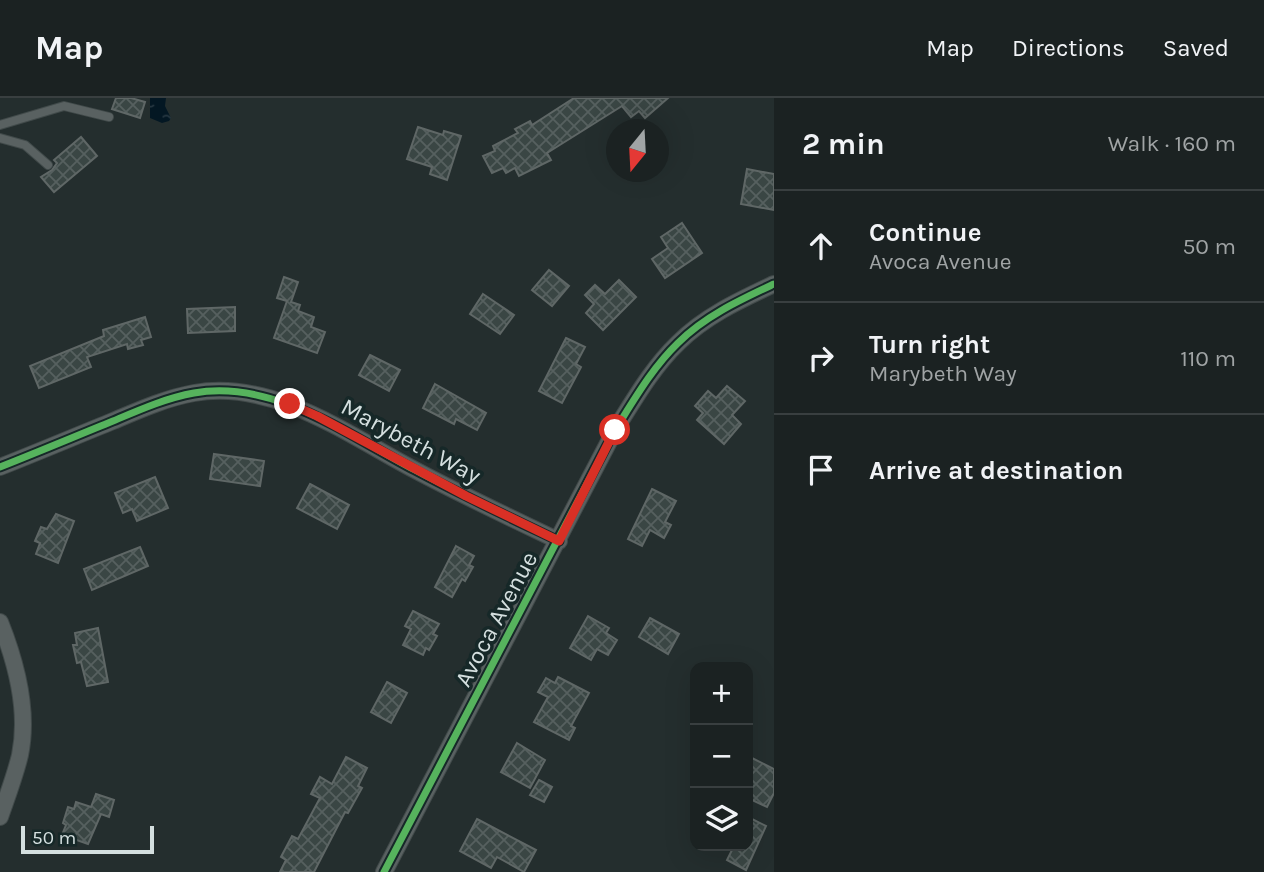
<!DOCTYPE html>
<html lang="en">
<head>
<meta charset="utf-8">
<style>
  :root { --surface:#1b2222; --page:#282f2f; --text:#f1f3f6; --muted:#a0a4a5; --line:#393f40 }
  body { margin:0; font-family:Karla,sans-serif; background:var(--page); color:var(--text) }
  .controls { position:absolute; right:21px; bottom:21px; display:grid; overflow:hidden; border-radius:14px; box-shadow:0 7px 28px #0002 }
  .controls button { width:63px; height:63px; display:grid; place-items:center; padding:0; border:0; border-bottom:2px solid var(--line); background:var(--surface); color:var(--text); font:35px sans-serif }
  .compass { position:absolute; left:606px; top:21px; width:63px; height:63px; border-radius:50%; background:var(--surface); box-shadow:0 7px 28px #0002; rotate:198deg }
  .scale { position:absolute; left:21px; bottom:18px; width:133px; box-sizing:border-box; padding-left:7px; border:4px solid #d4dfdf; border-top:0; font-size:19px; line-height:24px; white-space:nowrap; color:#d4dfdf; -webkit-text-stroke:5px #162828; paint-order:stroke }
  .stop { position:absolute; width:21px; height:21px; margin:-16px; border:5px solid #d93025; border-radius:50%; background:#fff }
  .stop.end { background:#d93025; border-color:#fff; box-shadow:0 2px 7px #0008 }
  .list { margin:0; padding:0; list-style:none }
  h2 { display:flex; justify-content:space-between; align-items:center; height:91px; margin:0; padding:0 28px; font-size:30px }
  h2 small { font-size:23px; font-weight:400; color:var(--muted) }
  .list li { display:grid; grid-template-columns:46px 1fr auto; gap:21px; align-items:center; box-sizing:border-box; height:112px; padding:0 28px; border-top:2px solid var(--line) }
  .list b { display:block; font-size:26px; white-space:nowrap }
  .list p { margin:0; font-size:23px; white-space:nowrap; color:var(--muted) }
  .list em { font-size:23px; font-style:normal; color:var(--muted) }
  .icon { flex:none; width:38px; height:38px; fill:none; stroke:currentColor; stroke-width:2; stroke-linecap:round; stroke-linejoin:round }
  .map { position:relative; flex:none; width:774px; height:774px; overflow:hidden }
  header { display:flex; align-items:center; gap:42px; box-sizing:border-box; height:98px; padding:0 35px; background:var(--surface); border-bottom:2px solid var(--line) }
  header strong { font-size:33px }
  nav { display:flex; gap:38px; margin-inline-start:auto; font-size:24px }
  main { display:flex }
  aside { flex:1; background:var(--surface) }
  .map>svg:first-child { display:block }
</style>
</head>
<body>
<header>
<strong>Map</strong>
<nav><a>Map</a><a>Directions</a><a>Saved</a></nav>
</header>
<main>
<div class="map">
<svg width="774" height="774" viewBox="0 0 774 774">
  <defs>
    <pattern id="water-ripples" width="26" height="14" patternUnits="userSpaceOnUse" patternTransform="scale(1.75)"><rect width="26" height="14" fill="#031723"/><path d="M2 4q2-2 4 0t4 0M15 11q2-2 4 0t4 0" fill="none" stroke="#273842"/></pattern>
    <pattern id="building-cross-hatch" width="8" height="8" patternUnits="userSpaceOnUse" patternTransform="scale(1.75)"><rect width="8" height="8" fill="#3a4644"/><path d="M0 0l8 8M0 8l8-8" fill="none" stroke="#56605f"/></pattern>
  </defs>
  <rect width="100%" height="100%" fill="#242e2e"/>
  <path fill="url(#water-ripples)" d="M 150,0 L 166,0 L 165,8 L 171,20 L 169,23 L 162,25 L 150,20 Z"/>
  <g fill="url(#building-cross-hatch)" stroke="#5f6766" stroke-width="2">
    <path d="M 116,0 L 131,0 L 145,4 L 140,20 L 112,11 Z"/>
    <path d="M 574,0 L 668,0 L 645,20 L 639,13 L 631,19 L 622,8 L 547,55 L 551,62 L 519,78 L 515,70 L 506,75 L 503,70 L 492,75 L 483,58 L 495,53 L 493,48 L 518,35 L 515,31 L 530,23 L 532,27 Z"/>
    <path d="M 418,29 L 443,37 L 444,33 L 461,38 L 447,82 L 430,76 L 432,69 L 407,61 Z"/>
    <path d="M 81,39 L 97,58 L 54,94 L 41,79 L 52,72 L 57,65 L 54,62 Z"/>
    <path d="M 747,71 L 774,76 L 774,112 L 741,106 Z"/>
    <path d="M 682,125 L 702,155 L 665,180 L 652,161 L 668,150 L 661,139 Z"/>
    <path d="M 549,172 L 569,188 L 552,208 L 532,192 Z"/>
    <path d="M 284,179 L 298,184 L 291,204 L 300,207 L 298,213 L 314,219 L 311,229 L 325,234 L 317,255 L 274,240 L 287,203 L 277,200 Z"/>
    <path d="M 619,182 L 636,199 L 603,232 L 586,215 L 594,206 L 585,197 L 595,187 L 605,196 Z"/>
    <path d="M 483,196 L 514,217 L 500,236 L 470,216 Z"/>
    <path d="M 235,209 L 235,233 L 188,235 L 187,211 Z"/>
    <path d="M 145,219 L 151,239 L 141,242 L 143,247 L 128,251 L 127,246 L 87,259 L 91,269 L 39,290 L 30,268 L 104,238 L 103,232 Z"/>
    <path d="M 566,240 L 585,249 L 576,266 L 581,269 L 562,305 L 539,293 Z"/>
    <path d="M 370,257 L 400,272 L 389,293 L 359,277 Z"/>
    <path d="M 435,286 L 486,315 L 477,332 L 456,321 L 454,326 L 423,310 Z"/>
    <path d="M 727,288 L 745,303 L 732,317 L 741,326 L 724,346 L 697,322 L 703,315 L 695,308 L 708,293 L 716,300 Z"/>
    <path d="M 214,356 L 264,363 L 260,388 L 210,381 Z"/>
    <path d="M 155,379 L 168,410 L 137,423 L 132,411 L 123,415 L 115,395 Z"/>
    <path d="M 310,386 L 349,407 L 337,431 L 297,410 Z"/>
    <path d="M 652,391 L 676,403 L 665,424 L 671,427 L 664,440 L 650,432 L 642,448 L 628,441 Z"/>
    <path d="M 56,416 L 74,423 L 58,465 L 36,456 L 40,445 L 35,443 L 41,429 L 47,431 Z"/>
    <path d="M 456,448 L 474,458 L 469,467 L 473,469 L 465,483 L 462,481 L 452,499 L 435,489 Z"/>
    <path d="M 140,449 L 148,468 L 92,492 L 84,471 Z"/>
    <path d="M 413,513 L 439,526 L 433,536 L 437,538 L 429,552 L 426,550 L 423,557 L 403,547 L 411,531 L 405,528 Z"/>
    <path d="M 588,518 L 609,530 L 606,535 L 617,542 L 608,557 L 597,551 L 591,562 L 570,550 Z"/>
    <path d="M 650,520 L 679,536 L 668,556 L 639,539 Z"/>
    <path d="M 98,530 L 108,584 L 87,588 L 81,564 L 77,565 L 73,547 L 77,547 L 75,535 Z"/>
    <path d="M 558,579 L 589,595 L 571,628 L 575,630 L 569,642 L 534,624 L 548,599 L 538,594 L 546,580 L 555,585 Z"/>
    <path d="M 387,584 L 407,595 L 391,625 L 371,614 Z"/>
    <path d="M 517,645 L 545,662 L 530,690 L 501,674 Z"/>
    <path d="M 748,658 L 774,671 L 774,695 L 767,709 L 748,700 Z"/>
    <path d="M 346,659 L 367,670 L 358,688 L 362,690 L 348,715 L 345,714 L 314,774 L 280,774 L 286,762 L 281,759 L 292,738 L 298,741 L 320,700 L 311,696 L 320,679 L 332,686 Z"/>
    <path d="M 539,682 L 552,689 L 544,704 L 530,697 Z"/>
    <path d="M 96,696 L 114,702 L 109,719 L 101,716 L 88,746 L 62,737 L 66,727 L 63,725 L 68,709 L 74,711 L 76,704 L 91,709 Z"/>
    <path d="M 748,719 L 766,728 L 746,772 L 727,762 L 734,748 L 748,748 Z"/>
    <path d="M 477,721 L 536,752 L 524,774 L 497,759 L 491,770 L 460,753 Z"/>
  </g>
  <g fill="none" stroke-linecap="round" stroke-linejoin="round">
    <defs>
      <g id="service">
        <path d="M 0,27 L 64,8 L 109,19"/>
        <path d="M 0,40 L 25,47 L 48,67"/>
      </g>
      <g id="minor">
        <path d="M 0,369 C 38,354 76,338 113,323 C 139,312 166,300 194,295 C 274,281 348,337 415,372 C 462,397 511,420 559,443"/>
        <path d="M 0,524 C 16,564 29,613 20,657 C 15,678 7,699 0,719"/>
        <path d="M 384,774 L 615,332 C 634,302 652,270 678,245 C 705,218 740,202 774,186"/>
      </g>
    </defs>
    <use href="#service" stroke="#414a4a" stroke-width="10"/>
    <use href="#minor" stroke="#414a4a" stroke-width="18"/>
    <use href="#service" stroke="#596161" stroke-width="8"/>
    <use href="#minor" stroke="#596161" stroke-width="16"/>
    <defs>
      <g id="cycleway">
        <path d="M 0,369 C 38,354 76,338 113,323 C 139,312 166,300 194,295 C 274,281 348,337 415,372 C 462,397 511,420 559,443"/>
        <path d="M 384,774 L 615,332 C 634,302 652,270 678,245 C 705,218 740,202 774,186"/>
      </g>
    </defs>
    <use href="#cycleway" stroke="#162828" stroke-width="11"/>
    <use href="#cycleway" stroke="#56b35d" stroke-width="7"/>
  </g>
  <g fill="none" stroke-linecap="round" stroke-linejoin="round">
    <path stroke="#d93025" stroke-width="9" d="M 290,306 L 317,318 L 466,398 L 559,443 L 615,332"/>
  </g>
  <g text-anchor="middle" stroke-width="7" stroke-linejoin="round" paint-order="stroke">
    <g font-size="24" fill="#d4dfdf" stroke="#162828">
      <text transform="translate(411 343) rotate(28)" y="8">Marybeth Way</text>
      <text transform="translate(496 521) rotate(-62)" y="8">Avoca Avenue</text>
    </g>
  </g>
</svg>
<div class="controls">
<button>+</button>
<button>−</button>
<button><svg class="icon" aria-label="layers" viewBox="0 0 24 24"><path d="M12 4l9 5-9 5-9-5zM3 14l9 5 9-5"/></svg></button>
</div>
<svg class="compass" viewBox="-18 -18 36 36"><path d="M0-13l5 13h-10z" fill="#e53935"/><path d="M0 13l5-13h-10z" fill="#a0a4a5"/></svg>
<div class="scale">50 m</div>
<div class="stop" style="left:615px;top:332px"></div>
<div class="stop end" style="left:290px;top:306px"></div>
</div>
<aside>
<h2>2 min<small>Walk · 160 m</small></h2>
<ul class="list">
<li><svg class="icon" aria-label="ahead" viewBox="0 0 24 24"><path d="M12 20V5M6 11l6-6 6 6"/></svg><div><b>Continue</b><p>Avoca Avenue</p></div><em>50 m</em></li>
<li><svg class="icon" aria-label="right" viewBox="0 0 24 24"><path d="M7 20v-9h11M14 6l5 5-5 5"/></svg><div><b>Turn right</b><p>Marybeth Way</p></div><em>110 m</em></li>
<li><svg class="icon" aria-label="arrive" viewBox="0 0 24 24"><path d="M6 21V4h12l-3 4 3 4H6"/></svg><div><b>Arrive at destination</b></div></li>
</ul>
</aside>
</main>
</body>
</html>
